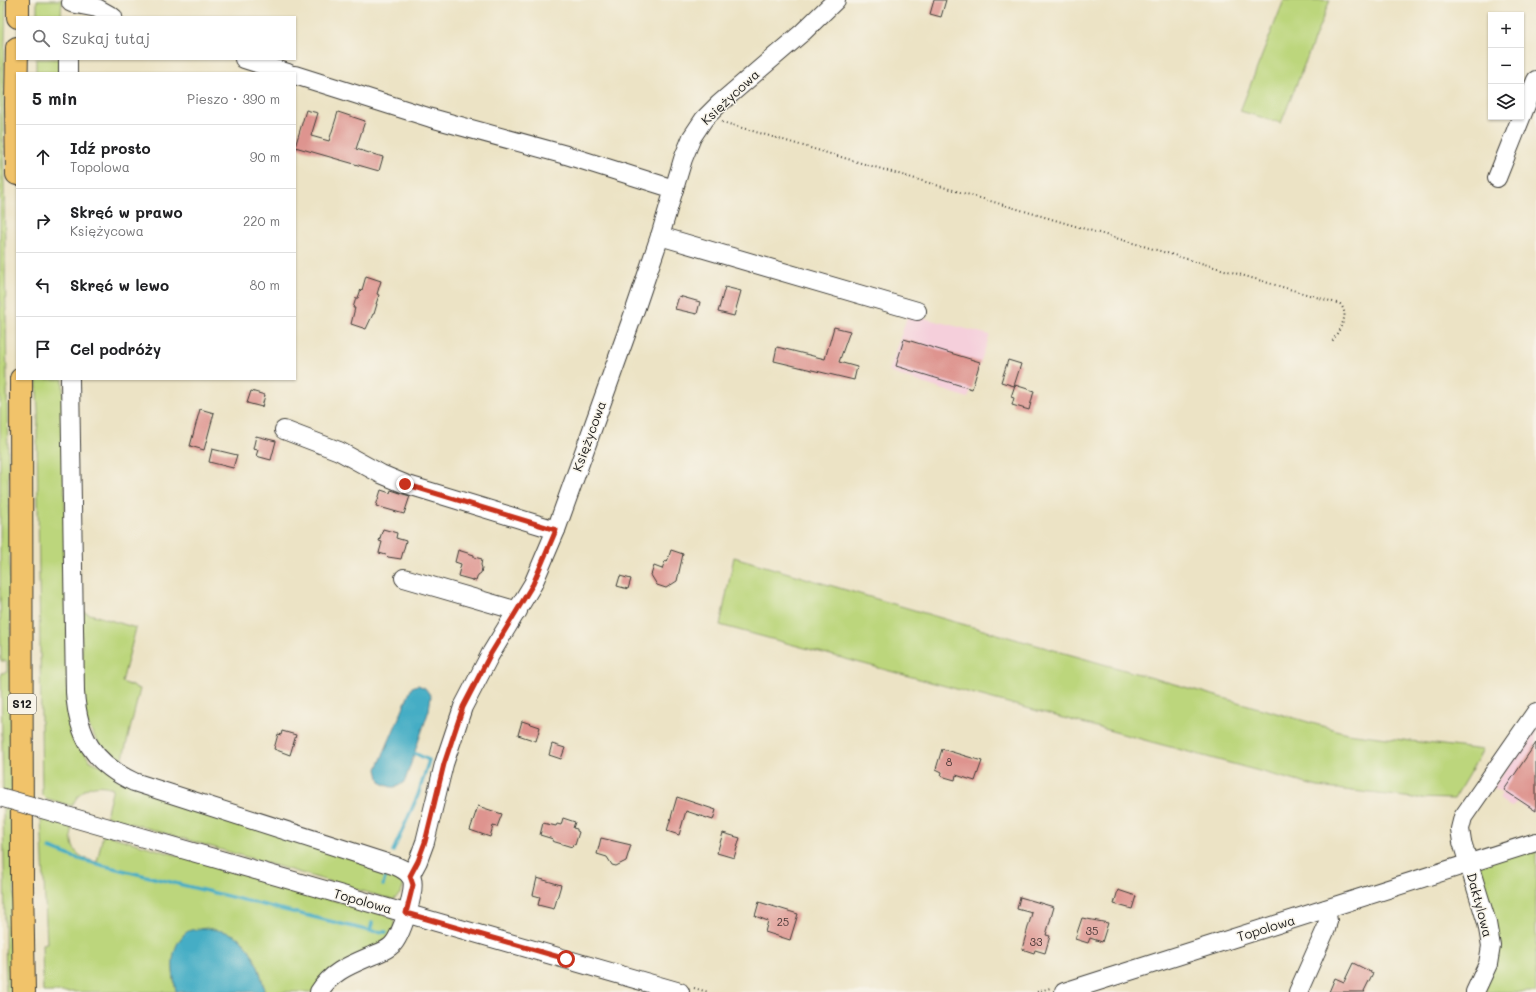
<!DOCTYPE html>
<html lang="pl">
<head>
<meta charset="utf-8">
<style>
  :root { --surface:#fff; --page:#f6f6f6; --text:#202124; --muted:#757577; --line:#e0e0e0 }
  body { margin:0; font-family:Mali,sans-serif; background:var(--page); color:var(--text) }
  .controls { position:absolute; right:12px; top:12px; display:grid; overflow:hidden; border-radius:0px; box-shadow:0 1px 3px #0004 }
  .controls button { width:36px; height:36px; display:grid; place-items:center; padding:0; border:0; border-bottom:1px solid var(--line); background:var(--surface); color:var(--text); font:20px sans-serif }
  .stop { position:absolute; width:12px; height:12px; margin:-9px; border:3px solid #c8321e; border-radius:50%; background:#fff }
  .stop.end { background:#c8321e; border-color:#fff; box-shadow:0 1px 4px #0008 }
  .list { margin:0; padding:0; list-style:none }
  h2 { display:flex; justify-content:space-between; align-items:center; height:52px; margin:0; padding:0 16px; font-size:17px }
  h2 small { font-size:13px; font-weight:400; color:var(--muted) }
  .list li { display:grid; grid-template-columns:26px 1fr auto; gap:12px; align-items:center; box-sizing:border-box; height:64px; padding:0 16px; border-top:1px solid var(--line) }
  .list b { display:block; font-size:15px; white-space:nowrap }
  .list p { margin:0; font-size:13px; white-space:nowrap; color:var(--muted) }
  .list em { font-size:13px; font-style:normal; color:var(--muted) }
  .icon { flex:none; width:22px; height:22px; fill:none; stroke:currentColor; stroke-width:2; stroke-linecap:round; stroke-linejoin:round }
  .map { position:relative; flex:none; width:1536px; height:992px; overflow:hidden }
  .search { position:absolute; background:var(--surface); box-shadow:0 1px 3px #0004; left:16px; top:16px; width:280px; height:44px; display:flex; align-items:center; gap:10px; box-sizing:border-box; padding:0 14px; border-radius:0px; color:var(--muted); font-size:15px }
  .panel { position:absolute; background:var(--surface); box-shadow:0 1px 3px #0004; left:16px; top:72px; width:280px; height:308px; border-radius:0px }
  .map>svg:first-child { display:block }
</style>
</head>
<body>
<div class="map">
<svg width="1536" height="992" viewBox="0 0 1536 992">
  <rect width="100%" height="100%" fill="#f7f3e8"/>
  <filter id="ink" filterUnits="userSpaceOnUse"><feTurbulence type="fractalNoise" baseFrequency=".025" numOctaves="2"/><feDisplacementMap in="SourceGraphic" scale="8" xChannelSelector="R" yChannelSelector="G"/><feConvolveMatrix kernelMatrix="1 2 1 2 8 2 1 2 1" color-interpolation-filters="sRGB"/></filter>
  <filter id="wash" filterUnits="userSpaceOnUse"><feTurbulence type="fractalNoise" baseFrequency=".012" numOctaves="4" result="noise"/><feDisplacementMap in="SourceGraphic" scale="16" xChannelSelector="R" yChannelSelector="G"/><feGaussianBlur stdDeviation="0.9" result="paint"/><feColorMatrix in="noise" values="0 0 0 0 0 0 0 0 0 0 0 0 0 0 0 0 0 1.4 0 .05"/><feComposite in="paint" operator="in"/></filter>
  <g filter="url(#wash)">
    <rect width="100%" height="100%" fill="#ece3c5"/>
    <g fill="#f5cfdb">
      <path d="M 908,314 L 990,335 L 968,398 L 889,372 Z"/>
      <path d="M 1536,726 L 1536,812 L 1532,812 L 1517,802 L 1511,807 L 1499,799 L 1502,793 L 1493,787 Z"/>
    </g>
    <g fill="#bcd67b" stroke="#6c794c">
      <path d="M 0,0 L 6,0 L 3,116 L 16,992 L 6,992 L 1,673 L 7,672 L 7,661 L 1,661 L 0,595 Z"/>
      <path d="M 37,0 L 62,0 L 61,17 L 37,17 Z"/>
      <path d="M 1284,0 L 1330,0 L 1281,123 L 1240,111 Z"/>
      <rect x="36" y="59" width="23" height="14"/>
      <path d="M 37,379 L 63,379 L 68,715 L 80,746 L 90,761 L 385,871 L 404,885 L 400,894 L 393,900 L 106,816 L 113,788 C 94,782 81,787 72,806 L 45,798 L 42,795 L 37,431 C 40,414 36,396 37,379 Z"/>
      <path d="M 734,557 L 948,620 L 1347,733 L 1483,750 L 1454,799 L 1414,798 L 1318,787 L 720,625 Z"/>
      <path d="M 80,611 L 136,628 L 122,682 L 140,689 L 121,766 L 99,744 L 85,720 Z"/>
      <path d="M 41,818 L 72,826 C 70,848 74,857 97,862 L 103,834 L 392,917 L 395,925 L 393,934 L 312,992 L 264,992 C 263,974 254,956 244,942 L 185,933 C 169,954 172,968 176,992 L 43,992 L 42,944 L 47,943 Z"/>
      <path d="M 1536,847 L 1536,992 L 1478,992 L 1490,976 L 1473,866 Z"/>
    </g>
    <g fill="#45adc5" stroke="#306470">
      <path d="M 418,685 L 425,688 L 431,696 L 429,710 L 405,781 C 395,790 391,788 380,782 L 377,769 L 412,687 Z"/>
      <path d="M 207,928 C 215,930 226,931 234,935 C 251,943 263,975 264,992 L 176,992 C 173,973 169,954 181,938 C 184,934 187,931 191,930 C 196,929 202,929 207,928 Z"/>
    </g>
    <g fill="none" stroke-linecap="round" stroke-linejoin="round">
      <g stroke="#45adc5" stroke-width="3.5">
        <path d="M 50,848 L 76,858 L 101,865 L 370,931 L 386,932"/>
        <path d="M 393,851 L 418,795 L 429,760 L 414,753"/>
        <path d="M 383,885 L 386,875"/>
        <path d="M 370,931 L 372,923"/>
      </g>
    </g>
    <g id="blocks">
      <g fill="#de948f">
        <path d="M 934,0 L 946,0 L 941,17 L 930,14 Z"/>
        <path d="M 306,110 L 318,113 L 311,136 L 329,141 L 338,112 L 365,121 L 356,149 L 383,157 L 379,171 L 295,147 Z"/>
        <path d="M 366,276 L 381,281 L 377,294 L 379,295 L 376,304 L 377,304 L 374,314 L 373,314 L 366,329 L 351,324 L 355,308 L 353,308 L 356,298 L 358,298 L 361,289 L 362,290 Z"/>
        <path d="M 725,287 L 741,291 L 734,316 L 718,312 Z"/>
        <path d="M 679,296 L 700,302 L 697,314 L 675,309 Z"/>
        <path d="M 834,327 L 850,331 L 839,362 L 857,367 L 854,380 L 774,361 L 777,347 L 825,359 Z"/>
        <path d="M 904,339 L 980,362 L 972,389 L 896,366 Z"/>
        <path d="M 1008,360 L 1021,364 L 1014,386 L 1001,382 Z"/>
        <path d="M 1015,385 L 1034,391 L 1029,410 L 1012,405 L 1014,398 L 1011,397 Z"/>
        <path d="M 251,391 L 265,395 L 262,407 L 247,403 Z"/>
        <path d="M 200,409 L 214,413 L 204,450 L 190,446 Z"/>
        <path d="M 256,436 L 276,441 L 271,460 L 256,456 L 258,450 L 253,449 Z"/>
        <path d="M 212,449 L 237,455 L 233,468 L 209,462 Z"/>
        <path d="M 381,490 L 390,493 L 391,490 L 410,496 L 404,514 L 376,506 Z"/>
        <path d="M 383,529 L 397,533 L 396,538 L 406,541 L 401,559 L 388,557 L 386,555 L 379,553 L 382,542 L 379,541 Z"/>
        <path d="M 458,550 L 474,555 L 474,557 L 482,559 L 481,565 L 482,568 L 481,573 L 478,575 L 476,581 L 458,576 L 461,564 L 455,562 Z"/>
        <path d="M 671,550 L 683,554 L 677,581 L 666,588 L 657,585 L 651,575 L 654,566 L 662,569 L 665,561 L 667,562 Z"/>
        <path d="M 620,576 L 631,579 L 628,589 L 617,586 Z"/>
        <path d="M 522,721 L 540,727 L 536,741 L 518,735 Z"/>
        <path d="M 282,731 L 296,735 L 290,755 L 274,749 L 278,734 L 281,735 Z"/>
        <path d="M 1536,743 L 1536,811 L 1504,790 Z"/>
        <path d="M 552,744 L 565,748 L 561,759 L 549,755 Z"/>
        <path d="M 942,749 L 982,761 L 975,781 L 956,775 L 955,780 L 941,776 L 942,772 L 936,769 Z"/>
        <path d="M 677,797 L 716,810 L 713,820 L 686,811 L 679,835 L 667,831 Z"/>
        <path d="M 478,806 L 502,814 L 497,827 L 493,826 L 490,837 L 470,830 Z"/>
        <path d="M 563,818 L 575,822 L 573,828 L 577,829 L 577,831 L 579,832 L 575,845 L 573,844 L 572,847 L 552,841 L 553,839 L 540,835 L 543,823 L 556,826 L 557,824 L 561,825 Z"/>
        <path d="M 723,833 L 740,838 L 734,858 L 717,853 Z"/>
        <path d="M 601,838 L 631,845 L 626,861 L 616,866 L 612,865 L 607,857 L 597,854 Z"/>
        <path d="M 537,878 L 561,885 L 554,909 L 538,905 L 540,897 L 533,895 Z"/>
        <path d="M 1118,890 L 1136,896 L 1132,909 L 1114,904 Z"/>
        <path d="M 1020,897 L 1054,907 L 1046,935 L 1050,936 L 1045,953 L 1035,950 L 1034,953 L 1022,949 L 1032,913 L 1017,909 Z"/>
        <path d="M 759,902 L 798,914 L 790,940 L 765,932 L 768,921 L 755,916 Z"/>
        <path d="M 1082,918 L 1108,923 L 1102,942 L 1090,938 L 1088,943 L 1075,939 Z"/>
        <path d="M 1353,963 L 1373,973 L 1364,991 L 1365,992 L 1329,992 L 1335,978 L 1344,982 Z"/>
      </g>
    </g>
  </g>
  <g filter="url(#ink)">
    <use href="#blocks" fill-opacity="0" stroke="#3b3a35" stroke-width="1"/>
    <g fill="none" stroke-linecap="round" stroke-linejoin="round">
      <defs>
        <g id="minor">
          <path d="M 71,3 L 97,8 L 113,17"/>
          <path d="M 244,59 L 288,73"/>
          <path d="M 68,73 L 68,59"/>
          <path d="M 295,75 L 431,118 L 566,155 L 674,189"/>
          <path d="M 1497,178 L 1536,80"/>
          <path d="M 660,236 L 917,311"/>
          <path d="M 70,379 L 75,692 C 78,737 93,763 134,782 L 396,866 C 403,869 409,872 412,879 C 416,891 401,937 392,945 C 386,951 378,953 371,956 C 350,965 331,972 319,992"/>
          <path d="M 284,430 L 339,451 L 381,474 L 405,484 L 556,530"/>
          <path d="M 404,578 L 518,611"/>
          <path d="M 116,830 L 680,992"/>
          <path d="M 410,876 L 418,861 L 425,842 L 444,764 L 463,707 L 490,655 L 533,584 L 556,530 L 636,307 L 660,236 L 683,159 L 692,137 L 704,119 L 719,104 L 803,32 L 836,0"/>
          <path d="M 1064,992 L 1536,842"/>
          <path d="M 1298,992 L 1326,929 L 1328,921 L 1326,909"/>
          <path d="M 1475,992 L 1488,964 L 1491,946 L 1487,923 L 1462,842 L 1460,829 L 1463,817 L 1536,712"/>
        </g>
        <g id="highway">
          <path d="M 18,17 L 18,0"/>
          <path d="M 17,48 L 16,104 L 17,174"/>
          <path d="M 21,379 L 22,884 L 24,992"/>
        </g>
      </defs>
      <use href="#minor" stroke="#3b3a35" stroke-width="20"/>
      <use href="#highway" stroke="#3b3a35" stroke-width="24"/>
      <g stroke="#3b3a35" stroke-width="2" stroke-dasharray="1 3" stroke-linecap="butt">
        <path d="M 722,122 L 1340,304 C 1351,316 1339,329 1332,342"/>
        <path d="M 694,988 L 708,992"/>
        <path d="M 1037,992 L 1050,988"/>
      </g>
      <use href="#minor" stroke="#fff" stroke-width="18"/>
      <use href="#highway" stroke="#f1c36a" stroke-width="22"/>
      <defs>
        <path id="minor-bridge" d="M 0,797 L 116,830"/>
      </defs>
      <use href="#minor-bridge" stroke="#3b3a35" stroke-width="20" stroke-linecap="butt"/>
      <use href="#minor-bridge" stroke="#fff" stroke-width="18"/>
    </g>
  </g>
  <g fill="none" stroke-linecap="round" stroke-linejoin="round" filter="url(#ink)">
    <path stroke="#c8321e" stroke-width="5" d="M 405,484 L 556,530 L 533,584 L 490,655 L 463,707 L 444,764 L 425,842 L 418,861 L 410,876 L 413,885 L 406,913 L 566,959"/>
  </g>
  <g text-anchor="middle" stroke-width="3" stroke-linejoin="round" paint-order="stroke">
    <g font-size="11" fill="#4c3a39">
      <text x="949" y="766">8</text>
      <text x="783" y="926">25</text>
      <text x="1092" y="935">35</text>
      <text x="1036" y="946">33</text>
    </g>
    <rect fill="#f7f3e8" stroke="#5e5c59" stroke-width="1" x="8" y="694" width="28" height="20" rx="3"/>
    <g font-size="12" font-weight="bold" fill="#1c1c1c">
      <text x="22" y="708">S12</text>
    </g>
    <g font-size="13" fill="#1c1c1c" stroke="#f7f3e8">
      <text transform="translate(730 97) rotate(-43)" y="5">Księżycowa</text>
      <text transform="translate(589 436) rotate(-70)" y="5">Księżycowa</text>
      <text transform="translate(363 901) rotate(16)" y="5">Topolowa</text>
      <text transform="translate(1480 905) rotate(75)" y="5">Daktylowa</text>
      <text transform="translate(1266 928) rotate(-17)" y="5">Topolowa</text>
    </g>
  </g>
</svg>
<div class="controls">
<button>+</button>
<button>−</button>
<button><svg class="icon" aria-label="layers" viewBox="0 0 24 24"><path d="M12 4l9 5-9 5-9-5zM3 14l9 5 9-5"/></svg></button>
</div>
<div class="stop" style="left:566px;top:959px"></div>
<div class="stop end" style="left:405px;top:484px"></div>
<div class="search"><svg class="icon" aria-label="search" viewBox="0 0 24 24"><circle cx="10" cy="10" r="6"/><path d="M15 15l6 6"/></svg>Szukaj tutaj</div>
<section class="panel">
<h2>5 min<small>Pieszo · 390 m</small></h2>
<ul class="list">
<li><svg class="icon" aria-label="ahead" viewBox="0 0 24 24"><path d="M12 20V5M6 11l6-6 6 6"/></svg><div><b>Idź prosto</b><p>Topolowa</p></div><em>90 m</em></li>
<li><svg class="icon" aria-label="right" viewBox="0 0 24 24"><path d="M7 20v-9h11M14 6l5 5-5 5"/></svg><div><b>Skręć w prawo</b><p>Księżycowa</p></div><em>220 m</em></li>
<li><svg class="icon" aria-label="left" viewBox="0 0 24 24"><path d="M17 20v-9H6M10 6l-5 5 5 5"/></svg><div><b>Skręć w lewo</b></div><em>80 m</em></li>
<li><svg class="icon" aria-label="arrive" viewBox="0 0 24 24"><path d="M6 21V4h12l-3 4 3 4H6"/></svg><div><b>Cel podróży</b></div></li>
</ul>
</section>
</div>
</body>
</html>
